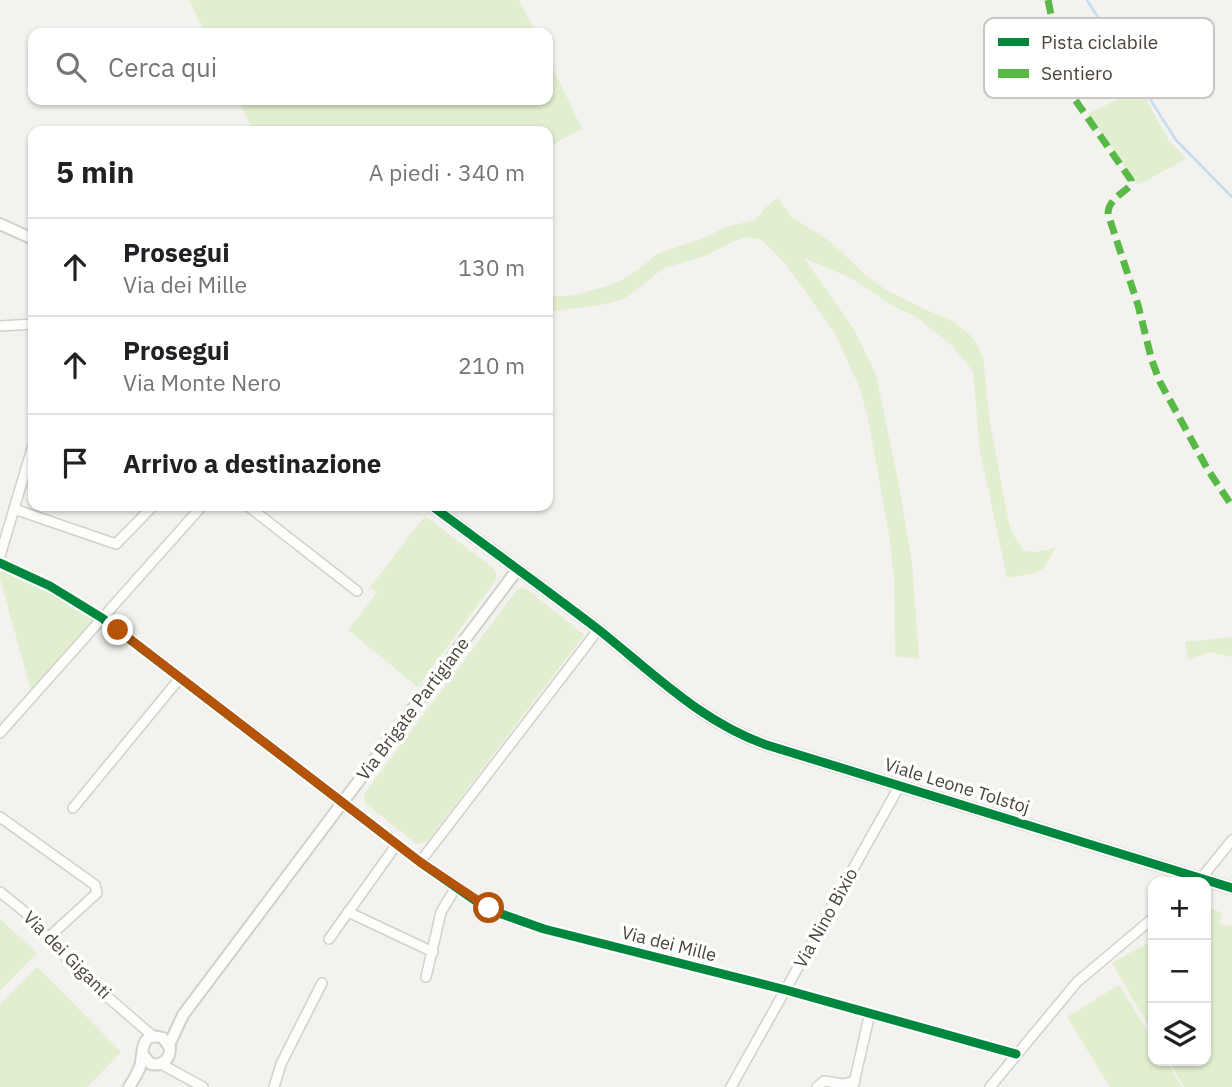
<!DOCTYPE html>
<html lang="it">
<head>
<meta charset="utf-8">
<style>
  :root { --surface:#fff; --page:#f6f6f6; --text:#202124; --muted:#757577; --line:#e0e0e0 }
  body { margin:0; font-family:"IBM Plex Sans",sans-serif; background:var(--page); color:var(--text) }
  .controls { position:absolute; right:21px; bottom:21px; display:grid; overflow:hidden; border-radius:14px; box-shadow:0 2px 5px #0004 }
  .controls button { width:63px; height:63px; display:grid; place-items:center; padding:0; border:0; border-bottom:2px solid var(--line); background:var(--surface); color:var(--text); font:35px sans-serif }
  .stop { position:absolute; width:21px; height:21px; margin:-16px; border:5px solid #b45309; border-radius:50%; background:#fff }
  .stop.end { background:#b45309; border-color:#fff; box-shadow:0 2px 7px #0008 }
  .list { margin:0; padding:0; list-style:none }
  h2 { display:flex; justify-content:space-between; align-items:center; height:91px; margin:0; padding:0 28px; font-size:30px }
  h2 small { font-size:23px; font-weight:400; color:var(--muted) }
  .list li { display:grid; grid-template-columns:46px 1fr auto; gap:21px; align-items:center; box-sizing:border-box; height:98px; padding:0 28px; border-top:2px solid var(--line) }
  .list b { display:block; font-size:26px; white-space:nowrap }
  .list p { margin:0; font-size:23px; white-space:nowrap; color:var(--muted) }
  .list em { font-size:23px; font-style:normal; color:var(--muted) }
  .icon { flex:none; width:38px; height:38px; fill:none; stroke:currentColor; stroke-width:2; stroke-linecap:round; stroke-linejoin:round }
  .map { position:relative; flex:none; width:1232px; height:1087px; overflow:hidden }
  .search { position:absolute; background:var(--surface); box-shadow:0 2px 5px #0004; left:28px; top:28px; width:525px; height:77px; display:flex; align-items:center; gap:18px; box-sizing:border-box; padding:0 24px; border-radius:14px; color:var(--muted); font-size:26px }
  .panel { position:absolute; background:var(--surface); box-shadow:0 2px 5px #0004; left:28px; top:126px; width:525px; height:385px; border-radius:14px }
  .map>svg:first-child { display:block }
</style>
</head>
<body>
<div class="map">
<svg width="1232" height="1087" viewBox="0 0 1232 1087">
  <rect width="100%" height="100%" fill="#f4f2ee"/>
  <g fill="#e1eecf">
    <path d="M 189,0 L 519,0 L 536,33 L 205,33 Z"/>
    <path d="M 548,58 L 582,129 L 548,147 L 548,131 L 253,131 L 238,100 L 548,100 Z"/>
    <path d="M 1140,88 L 1169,141 L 1186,159 L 1138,185 L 1088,114 Z"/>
    <path d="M 778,198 L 792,217 L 831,242 L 865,275 L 886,290 L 924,309 L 951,320 L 967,332 L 976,342 L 983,358 L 990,423 L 1008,519 L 1012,533 L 1024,551 L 1034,552 L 1056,548 L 1043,569 L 1036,573 L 1007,578 L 980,451 L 973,371 L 951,345 L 915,316 L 893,306 L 855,280 L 804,258 L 854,329 L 876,375 L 899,485 L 912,562 L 919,659 L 895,656 L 894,580 L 890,541 L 868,418 L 859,386 L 834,332 L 787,266 L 766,244 L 759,239 L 746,237 L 735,241 L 705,256 L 664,268 L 624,299 L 606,304 L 548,312 L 548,297 L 575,295 L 614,284 L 629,276 L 659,253 L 704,238 L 726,227 L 755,220 L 766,207 Z"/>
    <path d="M 425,516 L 493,568 L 497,575 L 495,581 L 418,687 L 348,630 L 377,592 L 370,587 Z"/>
    <path d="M 0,570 L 49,592 L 94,619 L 31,690 L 0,579 Z"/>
    <path d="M 521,588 L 528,590 L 584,635 L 428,841 L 417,844 L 365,803 L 364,794 L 517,590 Z"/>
    <path d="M 1232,637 L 1232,657 L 1210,652 L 1188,660 L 1185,642 Z"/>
    <path d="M 1211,908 L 1222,913 L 1219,924 L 1232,926 L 1232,1087 L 1184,1087 L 1169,1061 L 1206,1061 L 1206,911 Z"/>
    <path d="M 0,919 L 37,953 L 0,991 Z"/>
    <path d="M 1153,940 L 1153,1034 L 1112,963 Z"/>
    <path d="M 37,967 L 121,1052 L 87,1087 L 0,1087 L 0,1005 Z"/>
    <path d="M 1119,985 L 1153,1040 L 1153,1061 L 1166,1061 L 1182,1087 L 1110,1087 L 1067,1017 Z"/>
  </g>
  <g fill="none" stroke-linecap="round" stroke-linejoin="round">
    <path stroke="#c0ddf1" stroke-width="2.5" d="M 1087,0 L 1176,140 L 1232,197"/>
    <defs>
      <g id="minor">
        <path d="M 0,326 L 33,324"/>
        <path d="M 248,506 L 357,591"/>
        <path d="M 14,509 L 116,544 L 153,506"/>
        <path d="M 0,556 L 33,445"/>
        <path d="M 0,563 L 50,586 L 102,618 L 420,862 L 476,901 L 499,913 L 544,929 L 786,990 L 1016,1054"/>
        <path d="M 0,733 L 202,506"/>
        <path d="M 73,808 L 180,678"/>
        <path d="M 0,817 L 95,885 L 97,893 L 49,937"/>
        <path d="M 420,862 L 598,630"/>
        <path d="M 1198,882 L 1232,840"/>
        <path d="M 0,892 L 26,913 L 57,948 L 103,993 L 154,1037"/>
        <path d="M 348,912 L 433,952"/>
        <path d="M 329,939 L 397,844"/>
        <path d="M 426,977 L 441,912 L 456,887"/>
        <path d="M 161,1064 L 203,1087"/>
        <path d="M 274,1087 L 281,1064 L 322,983"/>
        <path d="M 731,1087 L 900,785"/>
        <path d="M 817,1087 L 824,1081 L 843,1084 L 855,1081"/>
        <path d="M 853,1087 L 870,1013"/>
        <path d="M 990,1087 L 1077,982 L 1153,918"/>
      </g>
      <g id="tertiary">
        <path d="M 0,224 L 33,239"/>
        <path d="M 432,506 C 487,547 544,588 599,630 C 653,673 703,724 770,746 L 1232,888"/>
        <path d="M 169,1045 L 183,1015 L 517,570"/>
        <path d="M 129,1087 C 133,1081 137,1074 140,1067 C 144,1052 139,1031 163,1038 L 170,1048 C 170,1060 162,1066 151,1064 L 142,1054"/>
      </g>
    </defs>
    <use href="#minor" stroke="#d2d0cb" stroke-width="12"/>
    <use href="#tertiary" stroke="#d2d0cb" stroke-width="14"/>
    <use href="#minor" stroke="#fdfdfc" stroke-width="9"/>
    <use href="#tertiary" stroke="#fdfdfc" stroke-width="10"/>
    <path stroke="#58b947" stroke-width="7" stroke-dasharray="14 7" stroke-linecap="butt" d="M 1048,0 L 1062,68 L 1071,94 L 1131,180 L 1131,185 C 1122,194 1108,200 1108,214 L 1138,305 L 1152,361 L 1160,382 L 1208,470 L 1232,506"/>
    <defs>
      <g id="cycleway">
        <path d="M 432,506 C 487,547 544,588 599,630 C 653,673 703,724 770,746 L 1232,888"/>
        <path d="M 0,563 L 50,586 L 102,618 L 420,862 L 476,901 L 499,913 L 544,929 L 786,990 L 1016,1054"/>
      </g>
    </defs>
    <use href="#cycleway" stroke="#fff" stroke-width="13"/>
    <use href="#cycleway" stroke="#00873e" stroke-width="9"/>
  </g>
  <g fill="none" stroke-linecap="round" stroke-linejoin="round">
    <path stroke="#b45309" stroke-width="9" d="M 118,630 L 420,862 L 489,908"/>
  </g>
  <g text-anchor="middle" stroke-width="7" stroke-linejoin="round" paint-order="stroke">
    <g font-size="18" fill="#4b4439" stroke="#fff">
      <text transform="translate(413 709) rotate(-53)" y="6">Via Brigate Partigiane</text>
      <text transform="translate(957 786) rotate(17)" y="6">Viale Leone Tolstoj</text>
      <text transform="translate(826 918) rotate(-61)" y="6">Via Nino Bixio</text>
      <text transform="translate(669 944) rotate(14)" y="6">Via dei Mille</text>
      <text transform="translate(67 955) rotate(45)" y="6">Via dei Giganti</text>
    </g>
  </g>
  <rect x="984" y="18" width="230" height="80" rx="10" fill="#fff" stroke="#c9c7c4" stroke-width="2"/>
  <rect x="998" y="38" width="31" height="8" fill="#00873e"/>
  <rect x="998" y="69" width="31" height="9" fill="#58b947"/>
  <g font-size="19" fill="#4b4439">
    <text x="1041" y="49">Pista ciclabile</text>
    <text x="1041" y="80">Sentiero</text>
  </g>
</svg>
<div class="controls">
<button>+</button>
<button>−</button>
<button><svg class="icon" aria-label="layers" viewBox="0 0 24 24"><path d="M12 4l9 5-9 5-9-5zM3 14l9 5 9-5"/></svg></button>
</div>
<div class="stop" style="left:489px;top:908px"></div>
<div class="stop end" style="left:118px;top:630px"></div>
<div class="search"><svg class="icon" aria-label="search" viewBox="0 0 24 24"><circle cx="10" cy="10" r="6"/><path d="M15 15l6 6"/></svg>Cerca qui</div>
<section class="panel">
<h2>5 min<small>A piedi · 340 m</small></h2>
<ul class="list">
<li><svg class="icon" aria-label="ahead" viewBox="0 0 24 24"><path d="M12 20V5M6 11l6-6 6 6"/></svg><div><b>Prosegui</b><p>Via dei Mille</p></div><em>130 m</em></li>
<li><svg class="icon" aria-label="ahead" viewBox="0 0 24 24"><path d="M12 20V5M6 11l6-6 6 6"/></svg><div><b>Prosegui</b><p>Via Monte Nero</p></div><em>210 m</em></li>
<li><svg class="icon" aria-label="arrive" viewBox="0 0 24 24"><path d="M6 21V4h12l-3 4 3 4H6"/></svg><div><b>Arrivo a destinazione</b></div></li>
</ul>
</section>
</div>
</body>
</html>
